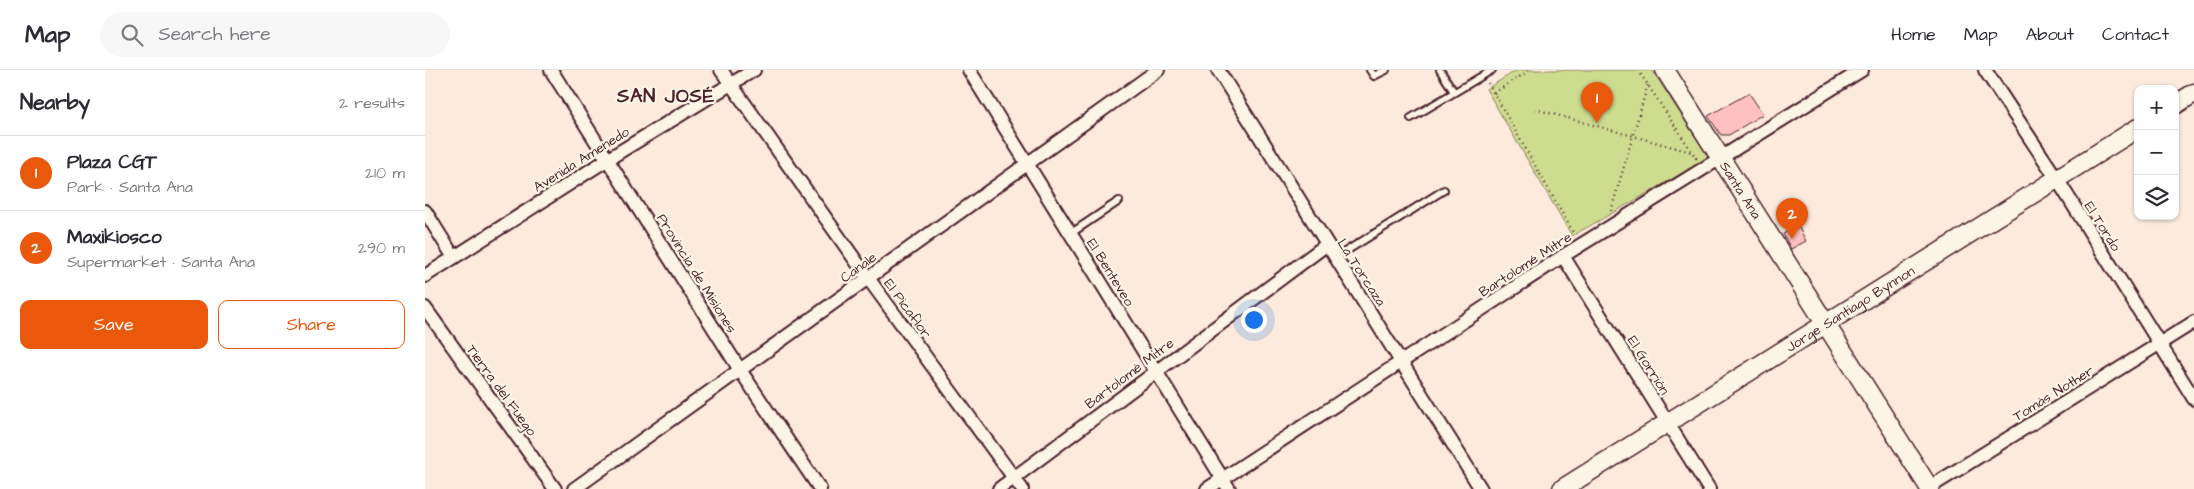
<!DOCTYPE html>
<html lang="en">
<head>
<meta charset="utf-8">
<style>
  :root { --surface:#fff; --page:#f7f7f7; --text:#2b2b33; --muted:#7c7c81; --line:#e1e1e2; --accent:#ea580c }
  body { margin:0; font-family:"Architects Daughter",sans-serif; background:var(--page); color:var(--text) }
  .controls { position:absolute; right:15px; top:15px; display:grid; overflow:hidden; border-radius:10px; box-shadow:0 1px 4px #0004 }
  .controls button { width:45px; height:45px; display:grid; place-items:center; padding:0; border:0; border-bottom:1px solid var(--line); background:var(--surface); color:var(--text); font:25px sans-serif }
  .you { position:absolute; left:828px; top:249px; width:18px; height:18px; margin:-12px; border:4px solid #fff; border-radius:50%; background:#1a73e8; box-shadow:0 0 0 8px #1a73e833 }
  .badge { display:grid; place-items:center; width:32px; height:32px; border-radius:50%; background:var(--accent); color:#fff; font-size:16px; font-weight:700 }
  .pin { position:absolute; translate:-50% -41px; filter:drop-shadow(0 1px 2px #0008) }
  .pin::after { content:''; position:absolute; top:26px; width:18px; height:15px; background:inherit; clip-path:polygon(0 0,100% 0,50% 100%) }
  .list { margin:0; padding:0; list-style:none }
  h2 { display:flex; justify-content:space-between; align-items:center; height:65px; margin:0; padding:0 20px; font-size:21px }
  h2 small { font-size:16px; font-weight:400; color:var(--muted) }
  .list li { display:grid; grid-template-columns:32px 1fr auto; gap:15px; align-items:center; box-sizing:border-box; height:75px; padding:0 20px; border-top:1px solid var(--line) }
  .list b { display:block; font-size:19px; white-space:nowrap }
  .list p { margin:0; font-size:16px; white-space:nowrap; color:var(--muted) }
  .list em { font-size:16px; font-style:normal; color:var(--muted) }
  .actions { display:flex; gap:10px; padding:15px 20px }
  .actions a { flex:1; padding:11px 0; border:1px solid var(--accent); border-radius:10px; text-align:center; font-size:18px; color:var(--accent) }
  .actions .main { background:var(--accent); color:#fff }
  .icon { flex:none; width:28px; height:28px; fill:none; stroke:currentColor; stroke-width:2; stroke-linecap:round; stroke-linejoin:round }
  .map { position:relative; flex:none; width:1769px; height:419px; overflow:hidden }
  header { display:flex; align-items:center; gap:30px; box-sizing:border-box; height:70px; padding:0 25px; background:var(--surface); border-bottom:1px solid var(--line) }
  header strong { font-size:24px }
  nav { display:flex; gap:28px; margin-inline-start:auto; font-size:18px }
  .search { width:350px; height:45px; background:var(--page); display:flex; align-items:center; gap:12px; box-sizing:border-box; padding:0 18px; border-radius:28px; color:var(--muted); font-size:19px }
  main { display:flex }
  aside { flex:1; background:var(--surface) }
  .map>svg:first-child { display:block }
</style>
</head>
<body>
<header>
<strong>Map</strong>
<div class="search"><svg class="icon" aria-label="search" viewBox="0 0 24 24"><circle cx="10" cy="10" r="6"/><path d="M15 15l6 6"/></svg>Search here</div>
<nav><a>Home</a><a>Map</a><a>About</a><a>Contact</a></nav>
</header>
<main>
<aside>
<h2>Nearby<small>2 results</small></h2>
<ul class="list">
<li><span class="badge">1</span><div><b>Plaza CGT</b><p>Park · Santa Ana</p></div><em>210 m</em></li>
<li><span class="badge">2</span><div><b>Maxikiosco</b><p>Supermarket · Santa Ana</p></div><em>290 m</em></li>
</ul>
<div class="actions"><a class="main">Save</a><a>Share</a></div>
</aside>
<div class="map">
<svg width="1769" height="419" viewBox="0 0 1769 419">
  <rect width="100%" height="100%" fill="#fcebdd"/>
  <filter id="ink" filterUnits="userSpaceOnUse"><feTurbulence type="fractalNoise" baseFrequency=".02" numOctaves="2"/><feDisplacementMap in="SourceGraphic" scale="10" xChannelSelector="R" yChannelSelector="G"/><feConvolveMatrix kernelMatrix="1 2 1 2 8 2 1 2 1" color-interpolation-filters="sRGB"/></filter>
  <g filter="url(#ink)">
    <path fill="#cedc90" stroke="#8c7e5e" d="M 1092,0 L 1227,0 L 1284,88 L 1147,166 L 1061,19 Z"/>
    <g fill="#fec1bf" stroke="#4a1f2b">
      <path d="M 1324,23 L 1338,44 L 1304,65 L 1296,65 L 1283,46 Z"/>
      <path d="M 1373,156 L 1381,171 L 1366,179 L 1358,164 Z"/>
    </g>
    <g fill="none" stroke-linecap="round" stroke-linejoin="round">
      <defs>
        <g id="lane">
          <path d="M 945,0 L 949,6 L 961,0"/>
          <path d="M 1015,0 L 1029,22"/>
          <path d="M 986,48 L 1067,0"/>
          <path d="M 645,164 L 694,131"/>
          <path d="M 910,188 L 1019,120"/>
        </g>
        <g id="street">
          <path d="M 126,0 L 315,300 L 395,419"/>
          <path d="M 296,0 L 443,208 L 597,419"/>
          <path d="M 544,0 L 804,419"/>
          <path d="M 793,0 L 1056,419"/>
          <path d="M 1560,0 L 1632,109 L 1769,329"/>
          <path d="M 0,141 L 28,186"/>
          <path d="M 1138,186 L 1284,419"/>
          <path d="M 0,206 L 183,89 L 329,0"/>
          <path d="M 0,238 L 130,419"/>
          <path d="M 149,419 L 733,0"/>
          <path d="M 574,419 L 901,175"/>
          <path d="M 782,419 L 1138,186 L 1437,0"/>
          <path d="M 1502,419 L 1769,252"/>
        </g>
        <g id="secondary">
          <path id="s1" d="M 1240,0 L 1505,419"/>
          <path d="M 1750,35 L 1769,23"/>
          <path id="s2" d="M 1137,419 L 1713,58"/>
        </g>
      </defs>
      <use href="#lane" stroke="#4a1f2b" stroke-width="10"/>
      <use href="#street" stroke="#4a1f2b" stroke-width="16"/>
      <use href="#secondary" stroke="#4a1f2b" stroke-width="21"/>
      <g stroke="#4a1f2b" stroke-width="2.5" stroke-dasharray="1 4" stroke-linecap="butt">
        <path d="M 1213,0 L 1271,88 L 1269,89"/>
        <path d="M 1063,13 L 1149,164"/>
        <path d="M 1069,23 L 1105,0"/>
        <path d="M 1110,39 L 1266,82"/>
        <path d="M 1186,141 L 1223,14"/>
      </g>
      <use href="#lane" stroke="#fcf5e5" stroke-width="6"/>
      <use href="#street" stroke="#fcf5e5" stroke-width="12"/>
      <use href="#secondary" stroke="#fcf5e5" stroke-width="18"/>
    </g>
  </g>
  <g text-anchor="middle" stroke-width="4.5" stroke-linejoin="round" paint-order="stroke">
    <g font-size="14" fill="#4a1f2b" stroke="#fcf5e5">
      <text transform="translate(156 89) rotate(-32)" y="5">Avenida Amenedo</text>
      <text dy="5" stroke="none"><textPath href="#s1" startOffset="142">Santa Ana</textPath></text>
      <text transform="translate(1678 156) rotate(58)" y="5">El Tordo</text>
      <text transform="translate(1100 194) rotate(-33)" y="5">Bartolomé Mitre</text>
      <text transform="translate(433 197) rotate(-36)" y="5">Canale</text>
      <text transform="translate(686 202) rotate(58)" y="5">El Benteveo</text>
      <text transform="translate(937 202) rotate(57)" y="5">La Torcaza</text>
      <text transform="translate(272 203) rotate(58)" y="5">Provincia de Misiones</text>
      <text transform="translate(483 238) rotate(54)" y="5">El Picaflor</text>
      <text dy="5" stroke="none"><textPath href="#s2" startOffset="340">Jorge Santiago Bynnon</textPath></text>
      <text transform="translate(1224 295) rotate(58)" y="5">El Gorrión</text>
      <text transform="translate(704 303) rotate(-37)" y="5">Bartolomé Mitre</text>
      <text transform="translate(77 320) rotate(54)" y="5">Tierra del Fuego</text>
      <text transform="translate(1628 323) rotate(-32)" y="5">Tomás Nother</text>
    </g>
    <g font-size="19" font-weight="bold" letter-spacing="1" fill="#4a1f2b" stroke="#fcf5e5">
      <text x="241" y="32">SAN JOSÉ</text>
    </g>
  </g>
</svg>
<div class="controls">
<button>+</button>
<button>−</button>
<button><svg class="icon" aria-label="layers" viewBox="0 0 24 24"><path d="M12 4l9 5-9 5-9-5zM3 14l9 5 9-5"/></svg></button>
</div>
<div class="you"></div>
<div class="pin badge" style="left:1172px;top:53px">1</div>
<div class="pin badge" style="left:1367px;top:169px">2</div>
</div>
</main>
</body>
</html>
